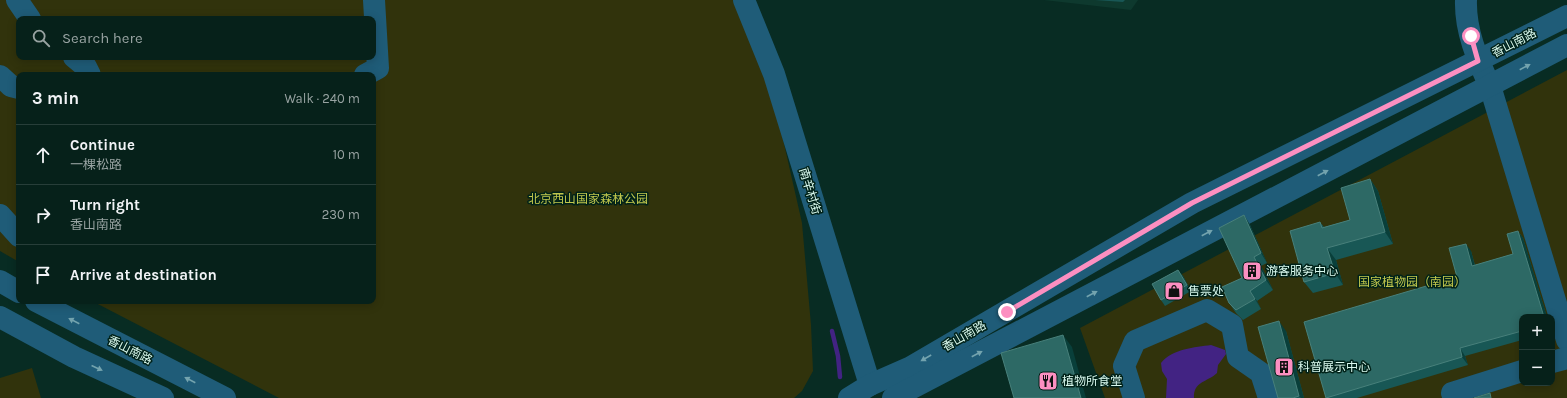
<!DOCTYPE html>
<html lang="en">
<head>
<meta charset="utf-8">
<style>
  :root { --surface:#06211a; --page:#142e27; --text:#f1f3f6; --muted:#98a3a2; --line:#273e39 }
  body { margin:0; font-family:Karla,"Noto Sans SC",sans-serif; background:var(--page); color:var(--text) }
  .controls { position:absolute; right:12px; bottom:12px; display:grid; overflow:hidden; border-radius:8px; box-shadow:0 2px 10px #0003 }
  .controls button { width:36px; height:36px; display:grid; place-items:center; padding:0; border:0; border-bottom:1px solid var(--line); background:var(--surface); color:var(--text); font:20px sans-serif }
  .stop { position:absolute; width:12px; height:12px; margin:-9px; border:3px solid #fc8fc1; border-radius:50%; background:#fff }
  .stop.end { background:#fc8fc1; border-color:#fff; box-shadow:0 1px 4px #0008 }
  .list { margin:0; padding:0; list-style:none }
  h2 { display:flex; justify-content:space-between; align-items:center; height:52px; margin:0; padding:0 16px; font-size:17px }
  h2 small { font-size:13px; font-weight:400; color:var(--muted) }
  .list li { display:grid; grid-template-columns:26px 1fr auto; gap:12px; align-items:center; box-sizing:border-box; height:60px; padding:0 16px; border-top:1px solid var(--line) }
  .list b { display:block; font-size:15px; white-space:nowrap }
  .list p { margin:0; font-size:13px; white-space:nowrap; color:var(--muted) }
  .list em { font-size:13px; font-style:normal; color:var(--muted) }
  .icon { flex:none; width:22px; height:22px; fill:none; stroke:currentColor; stroke-width:2; stroke-linecap:round; stroke-linejoin:round }
  .map { position:relative; flex:none; width:1567px; height:398px; overflow:hidden }
  .search { position:absolute; background:var(--surface); box-shadow:0 2px 10px #0003; left:16px; top:16px; width:360px; height:44px; display:flex; align-items:center; gap:10px; box-sizing:border-box; padding:0 14px; border-radius:8px; color:var(--muted); font-size:15px }
  .panel { position:absolute; background:var(--surface); box-shadow:0 2px 10px #0003; left:16px; top:72px; width:360px; height:232px; border-radius:8px }
  .map>svg:first-child { display:block }
</style>
</head>
<body>
<div class="map">
<svg width="1567" height="398" viewBox="0 0 1567 398">
  <rect width="100%" height="100%" fill="#082c23"/>
  <path fill="#0e392e" d="M 1044,0 L 1138,0 L 1131,10 Z"/>
  <g fill="#31330c" fill-rule="evenodd">
    <path d="M 0,0 L 733,0 L 747,28 L 777,113 L 802,223 L 811,325 L 813,371 L 802,391 L 794,398 L 279,398 L 92,301 L 373,301 L 373,75 L 19,75 L 19,262 L 0,251 ZM 19,19 L 373,19 L 373,57 L 19,57 Z"/>
    <path d="M 1567,70 L 1567,398 L 1105,398 L 1080,328 ZM 1522,317 L 1552,317 L 1552,383 L 1522,383 Z"/>
    <path d="M 32,368 L 41,398 L 0,398 L 0,378 Z"/>
  </g>
  <path fill="#422383" d="M 1211,345 L 1225,350 L 1226,354 L 1218,365 L 1217,373 C 1208,382 1193,381 1194,398 L 1166,398 L 1167,379 L 1162,371 L 1161,363 C 1172,349 1195,347 1211,345 Z"/>
  <g fill="none" stroke-linecap="round" stroke-linejoin="round">
    <path stroke="#422383" stroke-width="4.5" d="M 832,331 L 838,356 L 840,377"/>
    <g stroke="#1f5c78" stroke-width="22">
      <path d="M 17,0 L 30,19"/>
      <path d="M 744,0 L 774,74 L 870,385"/>
      <path d="M 1466,0 C 1465,30 1477,59 1490,86 L 1567,340"/>
      <path d="M 74,57 L 86,67 L 90,75"/>
      <path d="M 365,75 L 378,68 L 374,0"/>
      <path d="M 0,76 L 11,86 L 19,88"/>
      <path d="M 0,215 L 19,236"/>
      <path d="M 0,281 L 19,292"/>
      <path d="M 36,301 L 225,398"/>
      <path d="M 0,317 L 74,357 L 163,398"/>
      <path d="M 1552,362 L 1567,358"/>
      <path d="M 1452,393 L 1522,371"/>
      <path d="M 849,398 L 870,385 L 911,367 L 1192,203 L 1567,16"/>
      <path d="M 893,398 L 1567,45"/>
      <path d="M 1134,398 L 1124,366 L 1135,341 L 1207,310 L 1232,325 L 1238,357 L 1261,373 L 1269,398"/>
    </g>
  </g>
  <g fill="#185755">
    <path d="M 1095,0 L 1125,0 L 1123,2 Z"/>
    <path d="M 1370,179 L 1378,191 L 1393,244 L 1336,260 L 1343,285 L 1313,293 L 1304,282 L 1320,222 L 1324,227 L 1350,220 Z"/>
    <path d="M 1244,215 L 1250,225 L 1267,263 L 1261,266 L 1273,290 L 1257,301 L 1261,309 L 1243,320 L 1236,313 L 1229,303 L 1242,278 Z"/>
    <path d="M 1518,231 L 1523,238 L 1547,317 L 1522,317 L 1522,340 L 1465,356 L 1468,365 L 1357,398 L 1326,398 L 1457,277 L 1471,251 L 1475,265 L 1513,254 Z"/>
    <path d="M 1178,270 L 1183,276 L 1191,291 L 1165,306 L 1161,300 Z"/>
    <path d="M 1286,331 L 1304,398 L 1278,398 Z"/>
  </g>
  <g fill="#093f3a">
    <path d="M 1370,179 L 1378,191 L 1393,244 L 1385,232 Z"/>
    <path d="M 1244,215 L 1250,225 L 1267,263 L 1261,253 Z"/>
    <path d="M 1518,231 L 1523,238 L 1547,317 L 1544,317 Z"/>
    <path d="M 1466,244 L 1471,251 L 1477,274 L 1472,266 Z"/>
    <path d="M 1327,248 L 1336,260 L 1343,285 L 1335,273 Z"/>
    <path d="M 1254,257 L 1261,266 L 1273,290 L 1266,280 Z"/>
    <path d="M 1178,270 L 1183,276 L 1191,291 L 1187,285 Z"/>
    <path d="M 1250,291 L 1257,301 L 1261,309 L 1255,299 Z"/>
    <path d="M 1279,321 L 1286,331 L 1304,398 L 1301,398 L 1299,396 Z"/>
    <path d="M 1063,335 L 1072,347 L 1086,398 L 1081,398 Z"/>
    <path d="M 1460,348 L 1465,356 L 1468,365 L 1462,357 Z"/>
  </g>
  <g fill="#2d6965" stroke="#48807b">
    <path d="M 1370,179 L 1385,232 L 1327,248 L 1335,273 L 1304,282 L 1290,231 L 1320,222 L 1322,228 L 1350,220 L 1341,188 Z"/>
    <path d="M 1244,215 L 1261,253 L 1254,257 L 1266,280 L 1250,291 L 1255,299 L 1236,310 L 1229,303 L 1222,287 L 1242,278 L 1219,228 Z"/>
    <path d="M 1518,231 L 1544,317 L 1522,317 L 1522,331 L 1460,348 L 1462,357 L 1326,398 L 1304,322 L 1457,277 L 1449,248 L 1466,244 L 1472,266 L 1513,254 L 1507,234 Z"/>
    <path d="M 1178,270 L 1187,285 L 1161,300 L 1152,284 Z"/>
    <path d="M 1279,321 L 1299,396 L 1293,398 L 1278,398 L 1258,327 Z"/>
    <path d="M 1063,335 L 1081,398 L 1014,398 L 1001,353 Z"/>
    <path d="M 1490,393 L 1491,398 L 1474,398 Z"/>
  </g>
  <defs><path id="oneway-solid" d="M-6-.8H1V-3.2L6.5 0L1 3.2V.8H-6Z"/></defs>
  <g fill="#73a3ae">
    <use href="#oneway-solid" transform="translate(1525 67) rotate(-28)"/>
    <use href="#oneway-solid" transform="translate(1323 173) rotate(-28)"/>
    <use href="#oneway-solid" transform="translate(1207 233) rotate(-28)"/>
    <use href="#oneway-solid" transform="translate(1092 294) rotate(-28)"/>
    <use href="#oneway-solid" transform="translate(74 321) rotate(-153)"/>
    <use href="#oneway-solid" transform="translate(977 354) rotate(-28)"/>
    <use href="#oneway-solid" transform="translate(926 358) rotate(150)"/>
    <use href="#oneway-solid" transform="translate(97 368) rotate(25)"/>
    <use href="#oneway-solid" transform="translate(190 380) rotate(-153)"/>
  </g>
  <g fill="none" stroke-linecap="round" stroke-linejoin="round">
    <path stroke="#fc8fc1" stroke-width="5" d="M 1007,312 L 1192,203 L 1478,61 L 1471,36"/>
  </g>
  <defs>
    <symbol id="building-square" viewBox="-11 -11 22 22"><rect x="-9" y="-9" width="18" height="18" rx="4" fill="#fc8fc1" stroke="#002219"/><path d="M-4-6H4V6H1V3H-1V6H-4ZM-2.5-4.3h1.7v1.8h-1.7ZM.8-4.3h1.7v1.8H.8ZM-2.5-1h1.7V.8h-1.7ZM.8-1h1.7V.8H.8Z" fill="#111"/></symbol>
    <symbol id="shop-square" viewBox="-11 -11 22 22"><rect x="-9" y="-9" width="18" height="18" rx="4" fill="#fc8fc1" stroke="#002219"/><path d="M-5-2.5h2.3a2.7 3.5 0 0 1 5.4 0H5L5.5 6h-11ZM-1.5-2.5h3a1.5 2.3 0 0 0-3 0Z" fill="#111"/></symbol>
    <symbol id="restaurant-square" viewBox="-11 -11 22 22"><rect x="-9" y="-9" width="18" height="18" rx="4" fill="#fc8fc1" stroke="#002219"/><path d="M-5-6h1v4h1v-4h1v4h1v-4h1v5L-1.5 .5V6h-2V.5L-5-1ZM5-6V6H3V1.5H1.5Q1.5-4 5-6Z" fill="#111"/></symbol>
  </defs>
  <g fill-rule="evenodd">
    <use href="#building-square" x="1241" y="260" width="22" height="22"/>
    <use href="#shop-square" x="1163" y="280" width="22" height="22"/>
    <use href="#building-square" x="1273" y="356" width="22" height="22"/>
    <use href="#restaurant-square" x="1037" y="370" width="22" height="22"/>
  </g>
  <g text-anchor="middle" stroke-width="3" stroke-linejoin="round" paint-order="stroke">
    <g font-size="12" fill="#dafaef" stroke="#002219">
      <text transform="translate(1514 43) rotate(-27)" y="4">香山南路</text>
      <text transform="translate(810 191) rotate(73)" y="4">南辛村街</text>
      <text transform="translate(964 336) rotate(-30)" y="4">香山南路</text>
      <text transform="translate(130 350) rotate(27)" y="4">香山南路</text>
    </g>
    <g font-size="12" fill="#c2c84d" stroke="#002219">
      <text x="588" y="203">北京西山国家森林公园</text>
      <text x="1412" y="286">国家植物园（南园）</text>
    </g>
    <g font-size="12" fill="#dafaef" stroke="#002219" text-anchor="start">
      <text x="1266" y="275">游客服务中心</text>
      <text x="1188" y="295">售票处</text>
      <text x="1298" y="371">科普展示中心</text>
      <text x="1062" y="385">植物所食堂</text>
    </g>
  </g>
</svg>
<div class="controls">
<button>+</button>
<button>−</button>
</div>
<div class="stop" style="left:1471px;top:36px"></div>
<div class="stop end" style="left:1007px;top:312px"></div>
<div class="search"><svg class="icon" aria-label="search" viewBox="0 0 24 24"><circle cx="10" cy="10" r="6"/><path d="M15 15l6 6"/></svg>Search here</div>
<section class="panel">
<h2>3 min<small>Walk · 240 m</small></h2>
<ul class="list">
<li><svg class="icon" aria-label="ahead" viewBox="0 0 24 24"><path d="M12 20V5M6 11l6-6 6 6"/></svg><div><b>Continue</b><p>一棵松路</p></div><em>10 m</em></li>
<li><svg class="icon" aria-label="right" viewBox="0 0 24 24"><path d="M7 20v-9h11M14 6l5 5-5 5"/></svg><div><b>Turn right</b><p>香山南路</p></div><em>230 m</em></li>
<li><svg class="icon" aria-label="arrive" viewBox="0 0 24 24"><path d="M6 21V4h12l-3 4 3 4H6"/></svg><div><b>Arrive at destination</b></div></li>
</ul>
</section>
</div>
</body>
</html>
